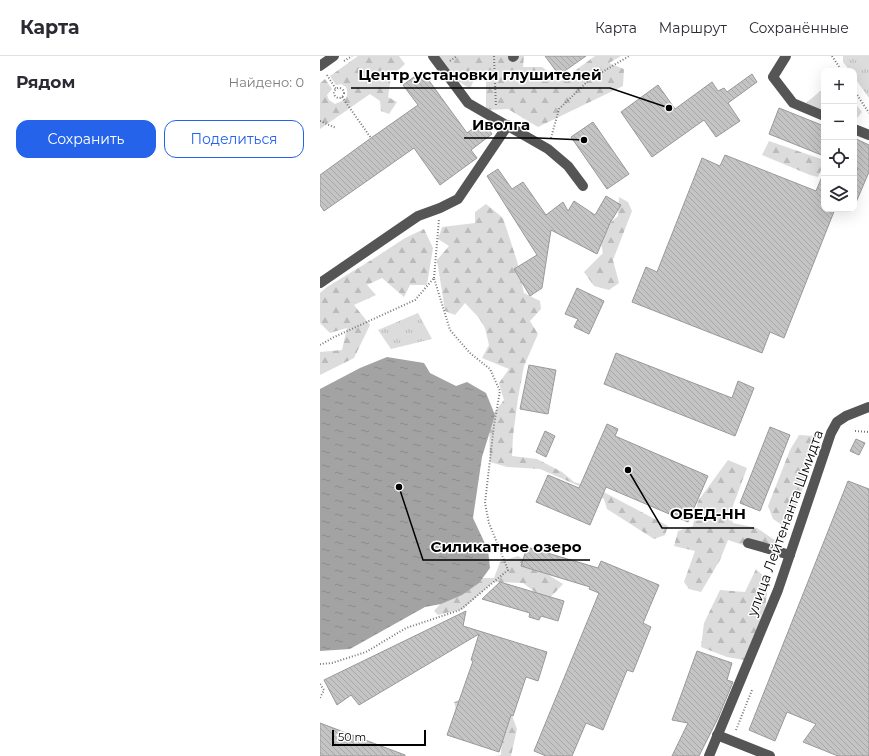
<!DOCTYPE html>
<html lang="ru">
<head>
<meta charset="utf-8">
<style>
  :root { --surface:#fff; --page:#f7f7f7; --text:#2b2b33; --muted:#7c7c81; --line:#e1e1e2; --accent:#2563eb }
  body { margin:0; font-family:Montserrat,sans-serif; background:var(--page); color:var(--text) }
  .controls { position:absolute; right:12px; top:12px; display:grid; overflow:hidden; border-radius:8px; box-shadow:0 4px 16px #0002 }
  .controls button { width:36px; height:36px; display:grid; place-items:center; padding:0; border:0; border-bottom:1px solid var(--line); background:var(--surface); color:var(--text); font:20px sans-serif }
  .scale { position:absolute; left:12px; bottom:10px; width:94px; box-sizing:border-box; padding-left:4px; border:2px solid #000; border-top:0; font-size:11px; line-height:14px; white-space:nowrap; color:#000; -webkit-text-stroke:3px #fff; paint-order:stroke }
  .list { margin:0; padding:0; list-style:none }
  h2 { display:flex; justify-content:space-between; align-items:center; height:52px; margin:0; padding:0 16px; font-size:17px }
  h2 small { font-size:13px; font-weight:400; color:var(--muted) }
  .actions { display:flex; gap:8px; padding:12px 16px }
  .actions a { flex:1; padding:9px 0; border:1px solid var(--accent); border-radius:12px; text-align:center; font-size:14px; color:var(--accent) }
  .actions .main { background:var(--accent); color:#fff }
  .icon { flex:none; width:22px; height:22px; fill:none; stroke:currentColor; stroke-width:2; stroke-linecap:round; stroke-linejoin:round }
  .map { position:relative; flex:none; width:549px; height:700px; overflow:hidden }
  header { display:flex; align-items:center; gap:24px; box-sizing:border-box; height:56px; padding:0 20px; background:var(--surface); border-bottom:1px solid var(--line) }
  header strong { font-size:19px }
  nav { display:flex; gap:22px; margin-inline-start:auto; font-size:14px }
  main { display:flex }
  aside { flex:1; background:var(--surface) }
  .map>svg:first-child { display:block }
</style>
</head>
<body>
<header>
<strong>Карта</strong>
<nav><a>Карта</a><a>Маршрут</a><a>Сохранённые</a></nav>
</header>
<main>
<aside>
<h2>Рядом<small>Найдено: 0</small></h2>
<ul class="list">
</ul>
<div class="actions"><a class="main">Сохранить</a><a>Поделиться</a></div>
</aside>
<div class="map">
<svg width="549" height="700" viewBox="0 0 549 700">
  <defs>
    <pattern id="grass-tufts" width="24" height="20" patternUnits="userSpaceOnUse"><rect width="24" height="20" fill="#dcdcdc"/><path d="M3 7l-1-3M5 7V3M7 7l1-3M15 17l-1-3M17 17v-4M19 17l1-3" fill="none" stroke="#bbb"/></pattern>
    <pattern id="forest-firs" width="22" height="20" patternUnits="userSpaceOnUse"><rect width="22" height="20" fill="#dcdcdc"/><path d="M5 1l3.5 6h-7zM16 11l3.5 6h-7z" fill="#bbb"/></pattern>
    <pattern id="water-ripples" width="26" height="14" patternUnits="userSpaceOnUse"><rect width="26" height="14" fill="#a3a3a3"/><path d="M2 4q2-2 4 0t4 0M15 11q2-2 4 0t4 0" fill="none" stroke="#8b8b8b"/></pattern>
    <pattern id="building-back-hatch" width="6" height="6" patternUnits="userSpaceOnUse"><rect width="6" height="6" fill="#c4c4c4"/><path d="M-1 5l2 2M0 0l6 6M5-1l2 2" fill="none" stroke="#a7a7a7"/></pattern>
  </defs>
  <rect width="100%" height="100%" fill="#fff"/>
  <g fill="url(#grass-tufts)">
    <path d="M 523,0 L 549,0 L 549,42 L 534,21 L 534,15 L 530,15 L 523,6 Z"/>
    <path d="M 504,32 L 504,55 L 486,47 Z"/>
    <path d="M 534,46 L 542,56 L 534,66 Z"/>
    <path d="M 98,257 L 112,283 L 71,293 L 58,274 Z"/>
  </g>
  <g fill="url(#forest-firs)">
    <path d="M 38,0 L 79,0 L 85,8 L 71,21 L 68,41 L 77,46 L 69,58 L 61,55 L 60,45 L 50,38 L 0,73 L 0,27 L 5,23 L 12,33 L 7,39 L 9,44 L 15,48 C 24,44 30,42 26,31 L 21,28 L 16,29 L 10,20 Z"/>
    <path d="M 113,0 L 204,0 L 203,11 L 222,11 L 241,25 L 275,0 L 301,0 L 289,7 L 304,13 L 303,30 L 218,71 L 188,53 L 166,54 L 166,22 L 156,19 L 150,33 L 115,9 Z"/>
    <path d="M 449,85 L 504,104 L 504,108 L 498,121 L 490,119 L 442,99 Z"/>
    <path d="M 299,141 L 308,146 L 312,155 L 293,204 L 299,227 L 289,234 L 274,230 L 264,216 L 283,197 L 279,177 L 298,160 Z"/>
    <path d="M 166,148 L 183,162 L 197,205 L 204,237 L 220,245 L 221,253 L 210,265 L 218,278 L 204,310 L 198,342 L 193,380 L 192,400 L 217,403 L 242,416 L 254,426 L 278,433 L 348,470 L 345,479 L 334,483 L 287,453 L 284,443 L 275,437 L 220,413 L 187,411 L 170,406 L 169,363 L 184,344 L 179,327 L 189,313 L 162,302 L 169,289 L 165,272 L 159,262 L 145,247 L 135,259 L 125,255 L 117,204 L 129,190 L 118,183 L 122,171 L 155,167 L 155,156 Z"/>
    <path d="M 104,173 L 113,192 L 107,229 L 90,229 L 84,241 L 62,222 L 47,229 L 56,239 L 34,249 L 50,269 L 34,302 L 0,319 L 0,296 L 22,294 L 27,272 L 10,277 L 0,267 L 0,237 L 7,231 L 53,203 L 85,182 Z"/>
    <path d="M 479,379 L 494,380 L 489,415 L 473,460 L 467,472 L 453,463 L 448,450 L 470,394 Z"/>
    <path d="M 408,404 L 427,412 L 410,458 L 413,467 L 437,472 L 456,485 L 450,498 L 408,484 L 400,504 L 381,536 L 369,533 L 364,526 L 375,495 L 354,490 L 358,475 L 373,470 L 378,445 Z"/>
    <path d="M 198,500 L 243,528 L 227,545 L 203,527 L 173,526 L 143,553 L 118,559 L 114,555 L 130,537 L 157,522 L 174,522 L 180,506 Z"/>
    <path d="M 436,513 L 449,525 L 443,564 L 424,604 L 407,601 L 381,591 L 384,567 L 400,534 L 425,536 Z"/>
    <path d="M 149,641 L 190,654 L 197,673 L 191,700 L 175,700 L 181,699 L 182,670 L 136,654 L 134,646 Z"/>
  </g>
  <path fill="url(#water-ripples)" d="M 67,301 L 104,307 L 110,317 L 136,330 L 147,326 L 166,337 L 175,359 L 162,401 L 153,462 L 168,494 L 170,512 L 159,527 L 142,539 L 121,548 L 105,551 L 30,593 L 0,595 L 0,333 L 40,312 Z"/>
  <g fill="url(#building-back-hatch)" stroke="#999">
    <path d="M 225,0 L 266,0 L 239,19 Z"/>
    <path d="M 102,15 L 147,77 L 163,65 L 172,78 L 151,94 L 157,102 L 120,129 L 94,92 L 4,155 L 0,149 L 0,119 L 51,82 L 98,49 L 83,29 Z"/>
    <path d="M 432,18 L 437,26 L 408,47 L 420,65 L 396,81 L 384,64 L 332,101 L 301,56 L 338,29 L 355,53 L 392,26 L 398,35 L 404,32 L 407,36 Z"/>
    <path d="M 459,52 L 504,70 L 504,100 L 449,78 Z"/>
    <path d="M 273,66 L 309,118 L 287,133 L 251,81 Z"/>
    <path d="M 534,82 L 549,89 L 549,116 L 534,151 L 534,122 L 538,112 L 534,111 Z"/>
    <path d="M 405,99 L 496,135 L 504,116 L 504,153 L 515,153 L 464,282 L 450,276 L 442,297 L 312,246 L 326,211 L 337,216 L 382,102 L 400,110 Z"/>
    <path d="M 178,113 L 192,133 L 203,126 L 226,159 L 243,146 L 248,155 L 254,145 L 275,159 L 286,140 L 301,149 L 290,167 L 277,198 L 231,174 L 222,232 L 210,240 L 194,213 L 217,199 L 167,120 Z"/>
    <path d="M 257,232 L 284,245 L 269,278 L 254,271 L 258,263 L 245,258 Z"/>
    <path d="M 296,297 L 412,342 L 418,325 L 434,332 L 415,380 L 284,328 Z"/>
    <path d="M 209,309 L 236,314 L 228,358 L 200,353 Z"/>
    <path d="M 287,368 L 298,373 L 295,380 L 388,420 L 368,466 L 286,431 L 270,469 L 216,446 L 228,419 L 259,432 Z"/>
    <path d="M 450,371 L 470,379 L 440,455 L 420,447 Z"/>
    <path d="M 225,375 L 235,380 L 226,401 L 216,396 Z"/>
    <path d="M 536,383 L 545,387 L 539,399 L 530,395 Z"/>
    <path d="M 528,425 L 549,433 L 549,700 L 518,700 L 483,686 L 496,668 L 467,656 L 455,685 L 429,674 Z"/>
    <path d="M 207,491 L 278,512 L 281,505 L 339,529 L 323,567 L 331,571 L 313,616 L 307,614 L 283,674 L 266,667 L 252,700 L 226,700 L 214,695 L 279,537 L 269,533 L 270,531 L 201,510 Z"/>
    <path d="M 180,526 L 244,545 L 238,565 L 221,560 L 219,564 L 209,561 L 210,557 L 162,543 Z"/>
    <path d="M 146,555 L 143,570 L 227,596 L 218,625 L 206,621 L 193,660 L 191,659 L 179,696 L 127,679 L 153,605 L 151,604 L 159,578 L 39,649 L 31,639 L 17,649 L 4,624 Z"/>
    <path d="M 377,595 L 412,607 L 407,624 L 413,626 L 398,662 L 379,700 L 352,700 L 368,667 L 352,664 Z"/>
    <path d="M 0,667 L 85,699 L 85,700 L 0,700 Z"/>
  </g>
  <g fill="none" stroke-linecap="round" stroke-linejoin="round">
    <g stroke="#777" stroke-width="2" stroke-dasharray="1 2" stroke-linecap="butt">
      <path d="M 174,0 L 176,51"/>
      <path d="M 512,0 L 522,15"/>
      <path d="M 24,5 L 32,0"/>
      <path d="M 130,5 L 137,0"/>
      <path d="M 7,19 L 16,33"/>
      <circle cx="19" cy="37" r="5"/>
      <path d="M 534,34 L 549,57"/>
      <path d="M 22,41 L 51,82"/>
      <path d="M 0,65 L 16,72"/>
      <path d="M 231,82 L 239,53 L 269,24 L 309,0"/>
      <path d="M 114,222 L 119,163"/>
      <path d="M 0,289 L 14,281 L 95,244 L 114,222 L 130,274 L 150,297 L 170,313 L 180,335 L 174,369 L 165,447 L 169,467 L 188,514 L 140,554 L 86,572 L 46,596 L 12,607 L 0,608"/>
      <path d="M 535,375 L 549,376"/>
      <path d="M 0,628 L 4,634 L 0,642"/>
      <path d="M 416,674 L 432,634"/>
    </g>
    <g stroke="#555" stroke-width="10">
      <path d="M 113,0 L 148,47 L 228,93 L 248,110 L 263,130"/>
      <path d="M 193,0 L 193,1 L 194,0"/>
      <path d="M 466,0 L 453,21 L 473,47 L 504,60"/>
      <path d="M 0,10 L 14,0"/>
      <path d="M 534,73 L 549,79"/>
      <path d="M 0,227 L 98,160 L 120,152 L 138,143 L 188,69"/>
      <path d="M 428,487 L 470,499"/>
      <path d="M 397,679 L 450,700"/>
      <path d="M 389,700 L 458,534 L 511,377 L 517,366 L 526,360 L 549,351"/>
    </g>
  </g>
  <g text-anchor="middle" stroke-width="3" stroke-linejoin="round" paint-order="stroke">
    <g font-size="14" fill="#000" stroke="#fff">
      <text transform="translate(465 467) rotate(-70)" y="5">улица Лейтенанта Шмидта</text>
    </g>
  </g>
  <path fill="none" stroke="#000" stroke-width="1.5" d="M349 52L290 32H31M264 84L218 82H144M308 414L342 472H434M79 431L103 504H270"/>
  <g fill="#000" stroke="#fff" stroke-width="1.5">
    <circle cx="349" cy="52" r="4"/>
    <circle cx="264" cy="84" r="4"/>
    <circle cx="308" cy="414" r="4"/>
    <circle cx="79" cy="431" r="4"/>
  </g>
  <g font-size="15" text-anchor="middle" font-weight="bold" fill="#000" stroke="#fff" stroke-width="3" stroke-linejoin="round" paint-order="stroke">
    <text x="160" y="24">Центр установки глушителей</text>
    <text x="181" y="74">Иволга</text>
    <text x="388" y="463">ОБЕД-НН</text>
    <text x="186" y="496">Силикатное озеро</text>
  </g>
</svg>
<div class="controls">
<button>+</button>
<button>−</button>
<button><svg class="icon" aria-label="locate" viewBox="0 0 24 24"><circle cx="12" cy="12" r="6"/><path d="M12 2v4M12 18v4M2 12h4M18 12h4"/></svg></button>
<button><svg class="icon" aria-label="layers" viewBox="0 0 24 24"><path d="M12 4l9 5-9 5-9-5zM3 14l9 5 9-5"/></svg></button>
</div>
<div class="scale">50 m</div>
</div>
</main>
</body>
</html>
